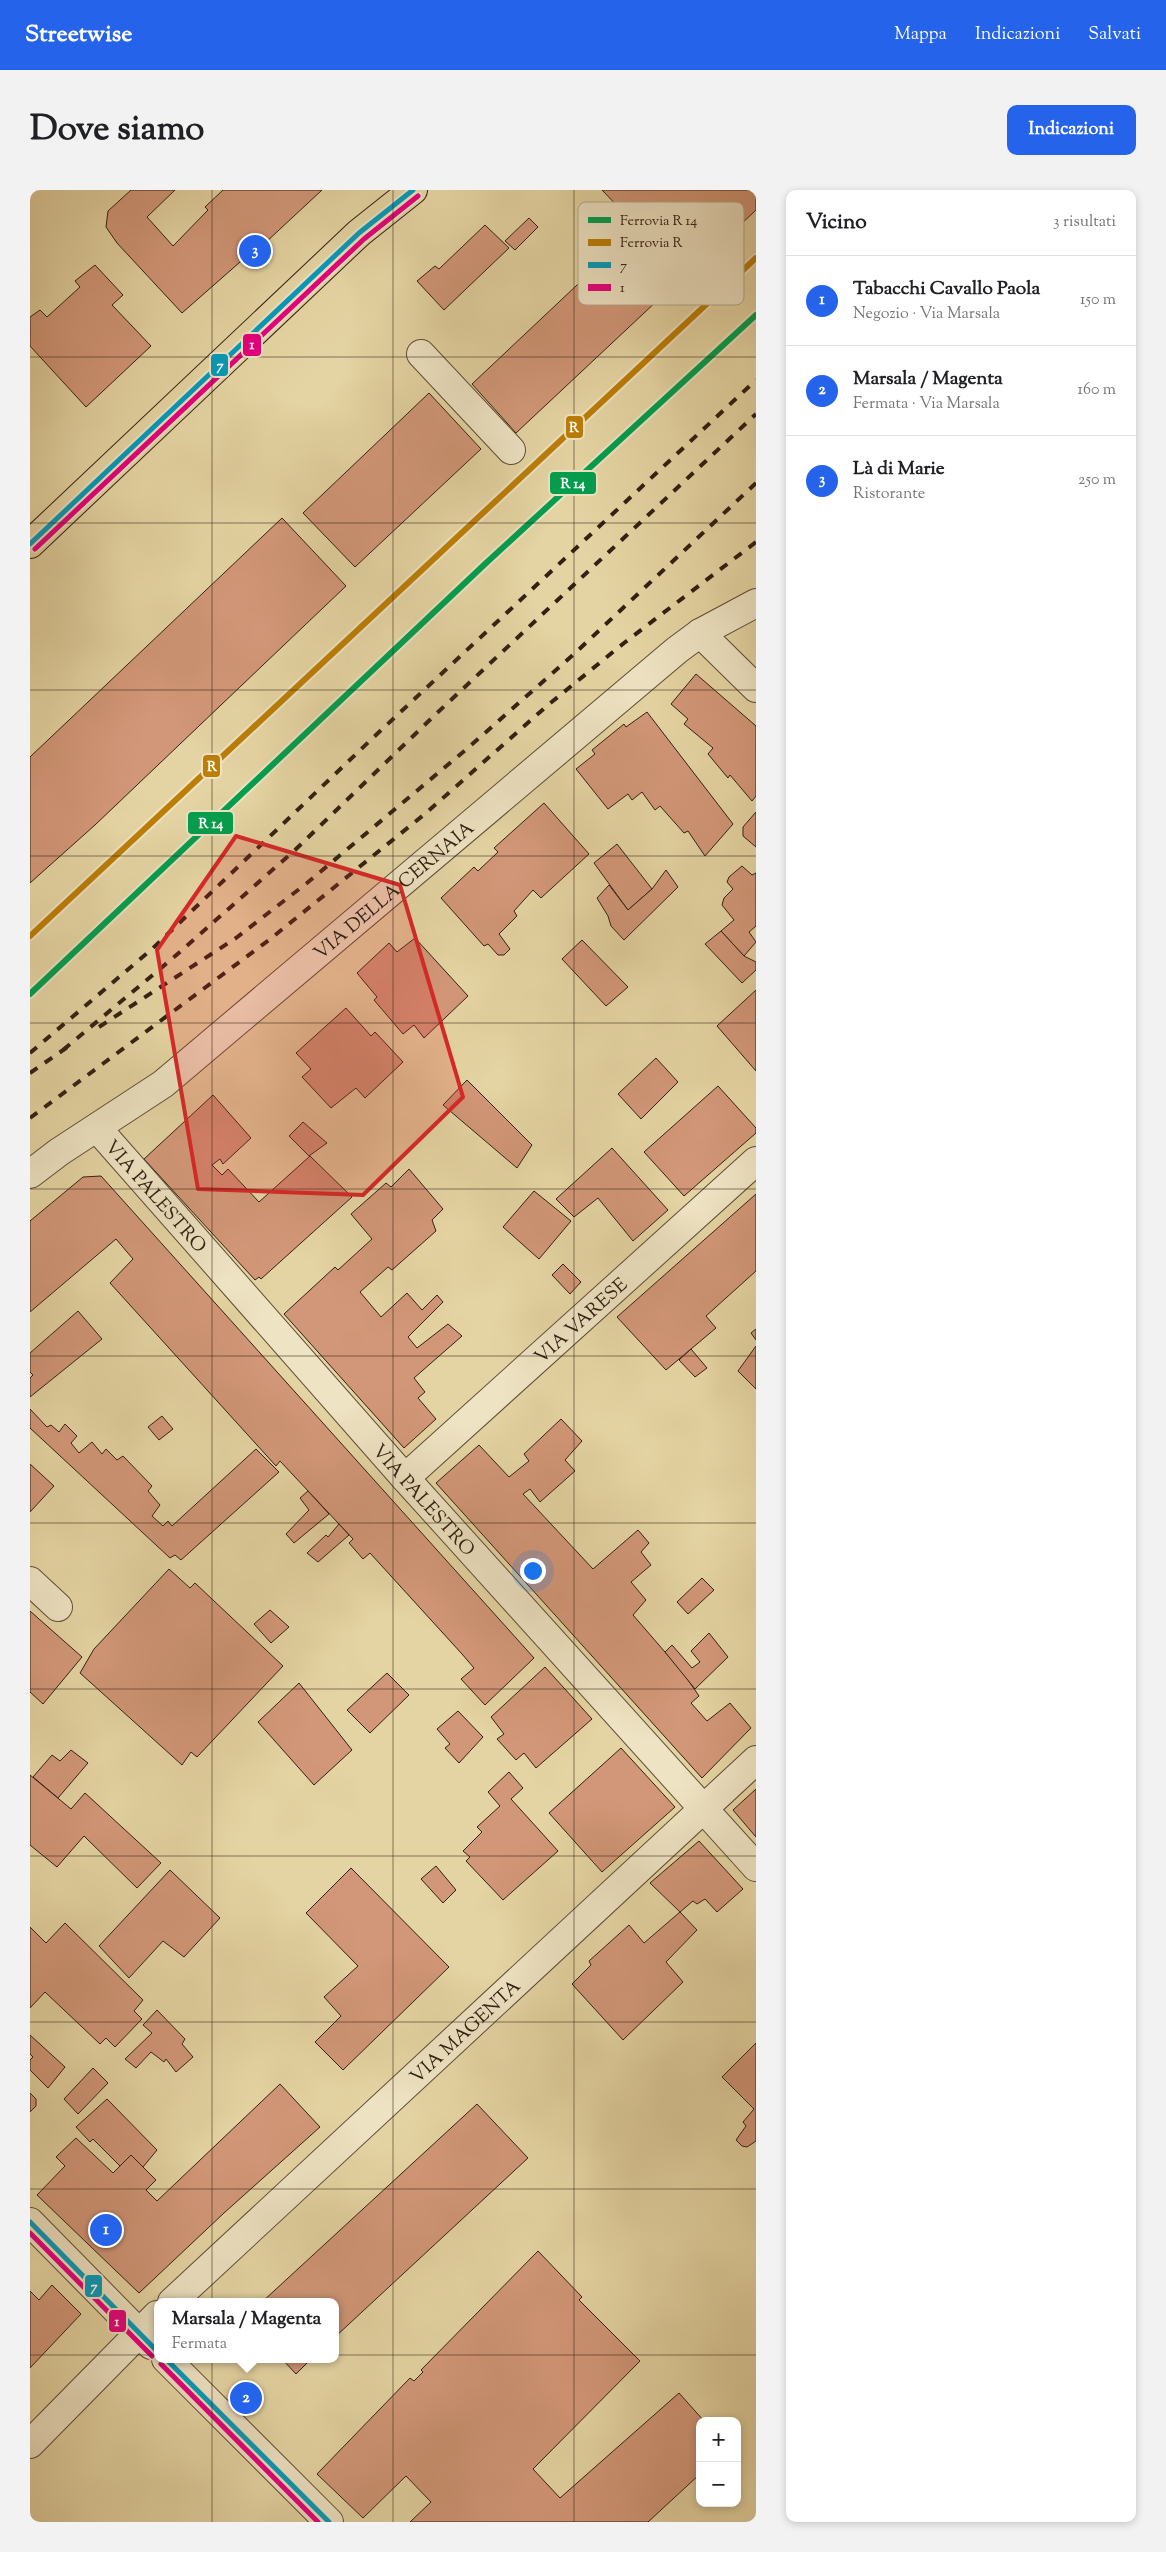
<!DOCTYPE html>
<html lang="it">
<head>
<meta charset="utf-8">
<style>
  :root { --surface:#fff; --page:#f2f2f2; --text:#202124; --muted:#757577; --line:#e0e0e0; --accent:#2563eb }
  body { margin:0; font-family:"Sorts Mill Goudy",serif; background:var(--page); color:var(--text) }
  .controls { position:absolute; right:15px; bottom:15px; display:grid; overflow:hidden; border-radius:10px; box-shadow:0 2px 8px #0003 }
  .controls button { width:45px; height:45px; display:grid; place-items:center; padding:0; border:0; border-bottom:1px solid var(--line); background:var(--surface); color:var(--text); font:25px sans-serif }
  .you { position:absolute; left:502px; top:1380px; width:18px; height:18px; margin:-12px; border:4px solid #fff; border-radius:50%; background:#1a73e8; box-shadow:0 0 0 8px #1a73e833 }
  .badge { display:grid; place-items:center; width:32px; height:32px; border-radius:50%; background:var(--accent); color:#fff; font-size:16px; font-weight:700 }
  .pin { position:absolute; translate:-50% -50%; border:2px solid #fff; box-shadow:0 1px 5px #0006 }
  .popup { position:absolute; left:124px; top:2108px; width:185px; height:65px; box-sizing:border-box; display:grid; place-content:center; border-radius:10px; background:var(--surface); filter:drop-shadow(0 1px 4px #0005); font-size:16px; white-space:nowrap; color:var(--muted) }
  .popup b { font-size:19px; color:var(--text) }
  .popup::after { content:''; position:absolute; left:50%; top:100%; margin-left:-10px; border:10px solid transparent; border-top-color:var(--surface) }
  .list { margin:0; padding:0; list-style:none }
  h2 { display:flex; justify-content:space-between; align-items:center; height:65px; margin:0; padding:0 20px; font-size:21px }
  h2 small { font-size:16px; font-weight:400; color:var(--muted) }
  .list li { display:grid; grid-template-columns:32px 1fr auto; gap:15px; align-items:center; box-sizing:border-box; height:90px; padding:0 20px; border-top:1px solid var(--line) }
  .list b { display:block; font-size:19px; white-space:nowrap }
  .list p { margin:0; font-size:16px; white-space:nowrap; color:var(--muted) }
  .list em { font-size:16px; font-style:normal; color:var(--muted) }
  .map { position:relative; flex:none; width:726px; height:2332px; overflow:hidden; border-radius:10px }
  header { display:flex; align-items:center; gap:30px; box-sizing:border-box; height:70px; padding:0 25px; background:var(--accent); color:#fff }
  header strong { font-size:24px }
  nav { display:flex; gap:28px; margin-inline-start:auto; font-size:18px }
  .intro { display:flex; align-items:center; justify-content:space-between; box-sizing:border-box; height:120px; padding:0 30px }
  h1 { margin:0; font-size:35px }
  .button { padding:12px 22px; border-radius:10px; background:var(--accent); color:#fff; font-size:18px; font-weight:700 }
  main { display:flex; gap:30px; padding:0 30px }
  aside { flex:1; background:var(--surface); border-radius:10px; box-shadow:0 2px 8px #0003 }
  .map>svg:first-child { display:block }
</style>
</head>
<body>
<header>
<strong>Streetwise</strong>
<nav><a>Mappa</a><a>Indicazioni</a><a>Salvati</a></nav>
</header>
<div class="intro"><h1>Dove siamo</h1><a class="button">Indicazioni</a></div>
<main>
<div class="map">
<svg width="726" height="2332" viewBox="0 0 726 2332">
  <rect width="100%" height="100%" fill="#e5d4a3"/>
  <filter id="stains"><feTurbulence type="fractalNoise" baseFrequency=".004" numOctaves="4"/><feColorMatrix values="0 0 0 0 .2 0 0 0 0 .09 0 0 0 0 .02 0 0 0 .5 -.17"/></filter>
  <radialGradient id="worn" r=".72"><stop offset=".6" stop-color="#630" stop-opacity="0"/><stop offset="1" stop-color="#630" stop-opacity=".3"/></radialGradient>
  <g fill="#d29778" stroke="#322012">
    <path d="M 101,0 L 145,0 L 117,27 L 143,56 L 178,20 L 175,17 L 193,0 L 292,0 L 220,67 L 218,65 L 152,123 L 87,53 L 76,37 L 78,21 Z"/>
    <path d="M 572,0 L 726,0 L 726,20 L 655,87 Z"/>
    <path d="M 499,28 L 508,37 L 485,60 L 475,51 Z"/>
    <path d="M 455,35 L 479,58 L 414,120 L 387,91 L 405,76 L 409,79 Z"/>
    <path d="M 599,46 L 645,94 L 486,243 L 442,194 Z"/>
    <path d="M 65,75 L 93,105 L 82,115 L 121,156 L 56,217 L 0,156 L 0,127 L 10,120 L 17,127 L 50,97 L 45,91 Z"/>
    <path d="M 399,203 L 451,259 L 325,377 L 273,323 Z"/>
    <path d="M 252,328 L 316,396 L 65,635 L 0,693 L 0,567 Z"/>
    <path d="M 666,484 L 726,536 L 726,606 L 722,611 L 700,585 L 698,588 L 678,564 L 683,558 L 654,534 L 658,529 L 641,514 Z"/>
    <path d="M 617,522 L 703,634 L 675,666 L 658,641 L 654,643 L 630,616 L 625,620 L 612,602 L 602,610 L 598,604 L 578,619 L 546,579 L 565,564 L 562,560 L 594,534 L 596,537 Z"/>
    <path d="M 514,613 L 559,664 L 511,708 L 503,700 L 484,721 L 487,726 L 469,744 L 480,759 L 474,765 L 468,765 L 458,754 L 454,756 L 411,708 L 444,677 L 448,681 L 468,662 L 464,658 Z"/>
    <path d="M 726,622 L 726,657 L 713,646 L 713,637 Z"/>
    <path d="M 587,654 L 622,699 L 598,720 L 564,673 Z"/>
    <path d="M 712,676 L 722,685 L 726,683 L 726,736 L 719,742 L 726,752 L 714,766 L 691,741 L 704,730 L 692,715 L 694,708 L 703,699 L 697,692 L 699,687 Z"/>
    <path d="M 636,680 L 648,697 L 594,750 L 581,736 L 578,726 L 567,708 L 579,695 L 598,720 L 622,699 Z"/>
    <path d="M 691,741 L 714,766 L 726,772 L 726,780 L 712,793 L 675,754 Z"/>
    <path d="M 385,748 L 438,806 L 394,848 L 384,835 L 373,844 L 344,810 L 347,807 L 327,783 L 359,753 L 367,762 Z"/>
    <path d="M 552,750 L 598,797 L 576,816 L 532,769 Z"/>
    <path d="M 726,800 L 726,881 L 687,836 Z"/>
    <path d="M 316,818 L 341,846 L 345,842 L 373,872 L 335,908 L 326,898 L 301,918 L 272,887 L 281,879 L 266,863 Z"/>
    <path d="M 626,868 L 648,892 L 611,929 L 588,904 Z"/>
    <path d="M 437,890 L 502,955 L 487,978 L 413,915 Z"/>
    <path d="M 688,896 L 726,938 L 726,943 L 654,1006 L 614,962 Z"/>
    <path d="M 183,905 L 221,948 L 193,974 L 190,969 L 182,975 L 192,985 L 198,979 L 229,1012 L 280,966 L 322,1007 L 231,1089 L 229,1087 L 225,1090 L 114,969 Z"/>
    <path d="M 273,932 L 297,953 L 279,966 L 259,946 Z"/>
    <path d="M 582,958 L 638,1020 L 603,1051 L 568,1008 L 544,1027 L 526,1009 Z"/>
    <path d="M 379,979 L 413,1019 L 402,1030 L 406,1041 L 362,1080 L 358,1077 L 330,1102 L 351,1127 L 377,1103 L 392,1120 L 407,1105 L 413,1112 L 378,1147 L 387,1158 L 418,1134 L 432,1146 L 384,1188 L 395,1202 L 388,1208 L 406,1229 L 374,1258 L 254,1124 L 305,1077 L 308,1080 L 342,1049 L 321,1024 L 356,993 L 361,997 Z"/>
    <path d="M 71,986 L 504,1468 L 455,1515 L 431,1489 L 444,1478 L 432,1464 L 340,1363 L 333,1369 L 319,1353 L 323,1349 L 250,1271 L 246,1276 L 80,1093 L 103,1069 L 86,1049 L 0,1122 L 0,1031 L 53,987 Z"/>
    <path d="M 504,1001 L 541,1031 L 509,1069 L 473,1037 Z"/>
    <path d="M 726,1004 L 726,1081 L 676,1126 L 686,1138 L 636,1180 L 587,1127 Z"/>
    <path d="M 533,1074 L 551,1092 L 540,1104 L 522,1085 Z"/>
    <path d="M 48,1121 L 72,1149 L 0,1207 L 0,1188 L 3,1185 L 0,1182 L 0,1163 Z"/>
    <path d="M 726,1139 L 726,1150 L 721,1143 Z"/>
    <path d="M 726,1156 L 726,1199 L 708,1181 Z"/>
    <path d="M 661,1159 L 677,1178 L 665,1187 L 649,1170 Z"/>
    <path d="M 0,1219 L 17,1237 L 21,1235 L 29,1242 L 35,1234 L 47,1246 L 41,1253 L 49,1263 L 62,1252 L 72,1264 L 76,1259 L 87,1270 L 93,1266 L 122,1296 L 118,1301 L 130,1315 L 122,1326 L 133,1336 L 138,1331 L 142,1336 L 226,1259 L 249,1282 L 151,1370 L 145,1365 L 140,1368 L 0,1238 Z"/>
    <path d="M 132,1226 L 143,1239 L 129,1250 L 118,1237 Z"/>
    <path d="M 531,1229 L 552,1251 L 535,1270 L 545,1281 L 510,1312 L 500,1299 L 493,1304 L 563,1379 L 608,1340 L 619,1353 L 611,1362 L 621,1375 L 601,1392 L 616,1410 L 603,1425 L 654,1484 L 669,1506 L 661,1513 L 677,1531 L 700,1513 L 721,1538 L 672,1588 L 406,1293 L 449,1255 L 479,1287 L 499,1271 L 494,1264 Z"/>
    <path d="M 0,1274 L 24,1296 L 0,1322 Z"/>
    <path d="M 278,1301 L 299,1324 L 264,1353 L 256,1344 L 279,1320 L 270,1308 Z"/>
    <path d="M 309,1334 L 319,1345 L 288,1372 L 277,1363 L 296,1345 L 298,1347 Z"/>
    <path d="M 139,1379 L 160,1398 L 165,1393 L 253,1476 L 167,1567 L 161,1562 L 152,1575 L 50,1483 L 64,1459 Z"/>
    <path d="M 672,1388 L 684,1400 L 658,1424 L 647,1412 Z"/>
    <path d="M 240,1420 L 259,1437 L 241,1453 L 224,1434 Z"/>
    <path d="M 0,1421 L 52,1467 L 13,1514 L 0,1502 Z"/>
    <path d="M 679,1443 L 698,1467 L 665,1499 L 635,1462 L 642,1455 L 662,1478 L 670,1472 L 661,1461 Z"/>
    <path d="M 515,1477 L 562,1529 L 506,1578 L 494,1563 L 486,1570 L 467,1549 L 474,1544 L 461,1527 Z"/>
    <path d="M 357,1483 L 379,1505 L 340,1543 L 317,1520 Z"/>
    <path d="M 269,1493 L 322,1560 L 284,1595 L 228,1532 Z"/>
    <path d="M 428,1521 L 453,1547 L 429,1573 L 415,1558 L 420,1554 L 407,1539 Z"/>
    <path d="M 591,1558 L 645,1617 L 572,1682 L 519,1623 Z"/>
    <path d="M 41,1560 L 58,1573 L 28,1608 L 3,1587 L 22,1565 L 30,1571 Z"/>
    <path d="M 479,1582 L 493,1598 L 481,1609 L 528,1661 L 473,1710 L 436,1671 L 440,1667 L 433,1661 L 452,1642 L 447,1637 L 470,1616 L 458,1602 Z"/>
    <path d="M 0,1585 L 41,1619 L 55,1603 L 131,1673 L 107,1698 L 54,1646 L 27,1677 L 0,1655 Z"/>
    <path d="M 726,1599 L 726,1647 L 703,1620 Z"/>
    <path d="M 669,1651 L 713,1699 L 687,1722 L 675,1709 L 667,1714 L 663,1711 L 650,1722 L 620,1693 Z"/>
    <path d="M 406,1676 L 426,1700 L 413,1713 L 391,1689 Z"/>
    <path d="M 321,1678 L 419,1777 L 313,1880 L 285,1852 L 311,1826 L 294,1807 L 328,1776 L 276,1723 Z"/>
    <path d="M 140,1680 L 190,1728 L 154,1767 L 133,1751 L 99,1788 L 69,1756 Z"/>
    <path d="M 650,1722 L 667,1740 L 636,1772 L 653,1792 L 593,1850 L 542,1794 L 561,1775 L 559,1771 L 599,1735 L 614,1753 Z"/>
    <path d="M 35,1733 L 113,1810 L 104,1821 L 112,1829 L 85,1857 L 76,1848 L 70,1854 L 15,1802 L 0,1818 L 0,1737 L 16,1753 Z"/>
    <path d="M 127,1820 L 155,1849 L 152,1854 L 163,1867 L 146,1882 L 136,1869 L 134,1872 L 121,1862 L 106,1878 L 95,1869 L 122,1843 L 113,1835 Z"/>
    <path d="M 0,1845 L 35,1877 L 18,1898 L 0,1880 L 0,1870 L 3,1867 L 0,1864 Z"/>
    <path d="M 726,1853 L 726,1951 L 717,1957 L 712,1956 L 706,1950 L 716,1936 L 713,1932 L 724,1919 L 692,1887 Z"/>
    <path d="M 63,1878 L 78,1893 L 48,1924 L 34,1909 Z"/>
    <path d="M 250,1894 L 290,1937 L 194,2023 L 109,2103 L 7,2005 L 35,1976 L 26,1967 L 46,1948 L 83,1983 L 101,1965 L 126,1990 L 116,2000 L 127,2011 Z"/>
    <path d="M 0,1903 L 6,1909 L 6,1916 L 0,1922 Z"/>
    <path d="M 77,1909 L 127,1960 L 113,1977 L 101,1965 L 90,1976 L 63,1949 L 60,1952 L 46,1937 Z"/>
    <path d="M 447,1914 L 498,1968 L 305,2147 L 305,2112 L 232,2112 Z"/>
    <path d="M 508,2061 L 552,2107 L 549,2110 L 610,2171 L 503,2279 L 530,2308 L 649,2203 L 674,2231 L 670,2231 L 670,2284 L 618,2332 L 380,2332 L 401,2312 L 376,2286 L 333,2328 L 287,2284 L 380,2188 L 384,2191 L 393,2182 L 391,2180 Z"/>
    <path d="M 22,2095 L 51,2124 L 0,2178 L 0,2101 L 9,2110 Z"/>
    <path d="M 252,2169 L 281,2169 L 266,2184 Z"/>
  </g>
  <g fill="none" stroke-linecap="round" stroke-linejoin="round">
    <defs>
      <g id="minor">
        <path d="M 391,164 L 481,260"/>
        <path d="M 670,443 L 726,498"/>
        <path id="s1" d="M 67,938 L 375,1288 L 726,1677"/>
        <path id="s2" d="M 0,984 L 29,962 L 133,894 L 647,460 L 670,443 L 726,413"/>
        <path id="s3" d="M 375,1288 L 726,971"/>
        <path d="M 0,1391 L 28,1417"/>
        <path d="M 0,2032 L 121,2155"/>
        <path id="s4" d="M 142,2112 L 726,1570"/>
        <path d="M 136,2169 L 299,2332"/>
        <path d="M 0,2254 L 127,2125"/>
      </g>
      <path id="major" d="M 0,354 L 329,43 L 383,0"/>
    </defs>
    <use href="#minor" stroke="#5f4d36" stroke-width="30"/>
    <use href="#major" stroke="#322012" stroke-width="30"/>
    <use href="#minor" stroke="#eee3c3" stroke-width="28"/>
    <use href="#major" stroke="#e5d4a3" stroke-width="28"/>
    <g stroke="#322012" stroke-width="4" stroke-dasharray="9 9" stroke-linecap="butt">
      <path d="M 69,837 L 206,748 L 277,693 L 439,557 L 543,465 L 726,293"/>
      <path d="M 33,860 L 143,768 L 265,660 L 406,524 L 726,224"/>
      <path d="M 0,863 L 122,759 L 347,544 L 726,190"/>
      <path d="M 0,883 L 39,856"/>
      <path d="M 0,928 L 239,750 L 396,623 L 518,515 L 594,453 L 726,352"/>
    </g>
    <defs>
      <g id="bus-1">
        <path d="M 0,354 L 329,43 L 383,0"/>
        <path d="M 0,2032 L 127,2161"/>
        <path d="M 136,2169 L 299,2332"/>
      </g>
      <g id="bus-2">
        <path d="M 5,359 L 334,49 L 388,6"/>
        <path d="M 0,2043 L 122,2166"/>
        <path d="M 131,2174 L 288,2332"/>
      </g>
    </defs>
    <use href="#bus-1" stroke="#eee3c3" stroke-width="9"/>
    <use href="#bus-2" stroke="#eee3c3" stroke-width="9"/>
    <use href="#bus-1" stroke="#059bbb" stroke-width="5"/>
    <use href="#bus-2" stroke="#e5007d" stroke-width="5"/>
    <defs>
      <path id="rail-1" d="M 0,804 L 455,374 L 726,125"/>
      <path id="rail-2" d="M 0,746 L 726,68"/>
    </defs>
    <use href="#rail-1" stroke="#eee3c3" stroke-width="10"/>
    <use href="#rail-2" stroke="#eee3c3" stroke-width="10"/>
    <use href="#rail-1" stroke="#029f4e" stroke-width="6"/>
    <use href="#rail-2" stroke="#bc7e05" stroke-width="6"/>
  </g>
  <path fill="#d62828" fill-opacity="0.2" stroke="#d62828" stroke-width="4" stroke-linejoin="round" d="M 206,646 L 370,695 L 433,907 L 333,1005 L 168,999 L 127,760 Z"/>
  <path fill="none" stroke="#322012" stroke-width="1" stroke-opacity="0.55" d="M 182,0 L 182,2332M 363,0 L 363,2332M 544,0 L 544,2332M 0,167 L 726,167M 0,333 L 726,333M 0,500 L 726,500M 0,666 L 726,666M 0,833 L 726,833M 0,999 L 726,999M 0,1166 L 726,1166M 0,1333 L 726,1333M 0,1499 L 726,1499M 0,1666 L 726,1666M 0,1832 L 726,1832M 0,1999 L 726,1999M 0,2165 L 726,2165"/>
  <g text-anchor="middle" stroke-width="4.5" stroke-linejoin="round" paint-order="stroke">
    <g font-size="19" fill="#322012" stroke="#eee3c3">
      <text dy="7" stroke="none"><textPath href="#s2" startOffset="462">VIA DELLA CERNAIA</textPath></text>
      <text dy="7" stroke="none"><textPath href="#s1" startOffset="90">VIA PALESTRO</textPath></text>
      <text dy="7" stroke="none"><textPath href="#s3" startOffset="236">VIA VARESE</textPath></text>
      <text dy="7" stroke="none"><textPath href="#s1" startOffset="495">VIA PALESTRO</textPath></text>
      <text dy="7" stroke="none"><textPath href="#s4" startOffset="399">VIA MAGENTA</textPath></text>
    </g>
  </g>
  <rect x="548" y="12" width="166" height="103" rx="8" fill="#eee3c3" stroke="#b6a88e" stroke-width="1"/>
  <rect x="558" y="27" width="23" height="6" fill="#029f4e"/>
  <rect x="558" y="49" width="23" height="7" fill="#bc7e05"/>
  <rect x="558" y="72" width="23" height="6" fill="#059bbb"/>
  <rect x="558" y="94" width="23" height="7" fill="#e5007d"/>
  <g font-size="14" fill="#322012">
    <text x="590" y="35">Ferrovia R 14</text>
    <text x="590" y="57">Ferrovia R</text>
    <text x="590" y="80">7</text>
    <text x="590" y="102">1</text>
  </g>
  <g stroke="#eee3c3" stroke-width="2">
    <rect x="212" y="143" width="20" height="24" rx="5" fill="#e5007d"/>
    <rect x="180" y="163" width="19" height="24" rx="5" fill="#059bbb"/>
    <rect x="535" y="225" width="19" height="24" rx="5" fill="#bc7e05"/>
    <rect x="519" y="281" width="48" height="24" rx="5" fill="#029f4e"/>
    <rect x="172" y="564" width="19" height="24" rx="5" fill="#bc7e05"/>
    <rect x="157" y="621" width="47" height="24" rx="5" fill="#029f4e"/>
    <rect x="54" y="2084" width="19" height="24" rx="5" fill="#059bbb"/>
    <rect x="78" y="2119" width="19" height="24" rx="5" fill="#e5007d"/>
  </g>
  <g font-size="14" text-anchor="middle" font-weight="bold" fill="#fff">
    <text x="222" y="159">1</text>
    <text x="190" y="180">7</text>
    <text x="544" y="242">R</text>
    <text x="543" y="298">R 14</text>
    <text x="182" y="581">R</text>
    <text x="181" y="638">R 14</text>
    <text x="64" y="2101">7</text>
    <text x="87" y="2136">1</text>
  </g>
  <rect width="100%" height="100%" filter="url(#stains)"/>
  <rect width="100%" height="100%" fill="url(#worn)"/>
</svg>
<div class="controls">
<button>+</button>
<button>−</button>
</div>
<div class="you"></div>
<div class="pin badge" style="left:76px;top:2040px">1</div>
<div class="pin badge" style="left:216px;top:2208px">2</div>
<div class="popup"><b>Marsala / Magenta</b>Fermata</div>
<div class="pin badge" style="left:225px;top:61px">3</div>
</div>
<aside>
<h2>Vicino<small>3 risultati</small></h2>
<ul class="list">
<li><span class="badge">1</span><div><b>Tabacchi Cavallo Paola</b><p>Negozio · Via Marsala</p></div><em>150 m</em></li>
<li><span class="badge">2</span><div><b>Marsala / Magenta</b><p>Fermata · Via Marsala</p></div><em>160 m</em></li>
<li><span class="badge">3</span><div><b>Là di Marie</b><p>Ristorante</p></div><em>250 m</em></li>
</ul>
</aside>
</main>
</body>
</html>
